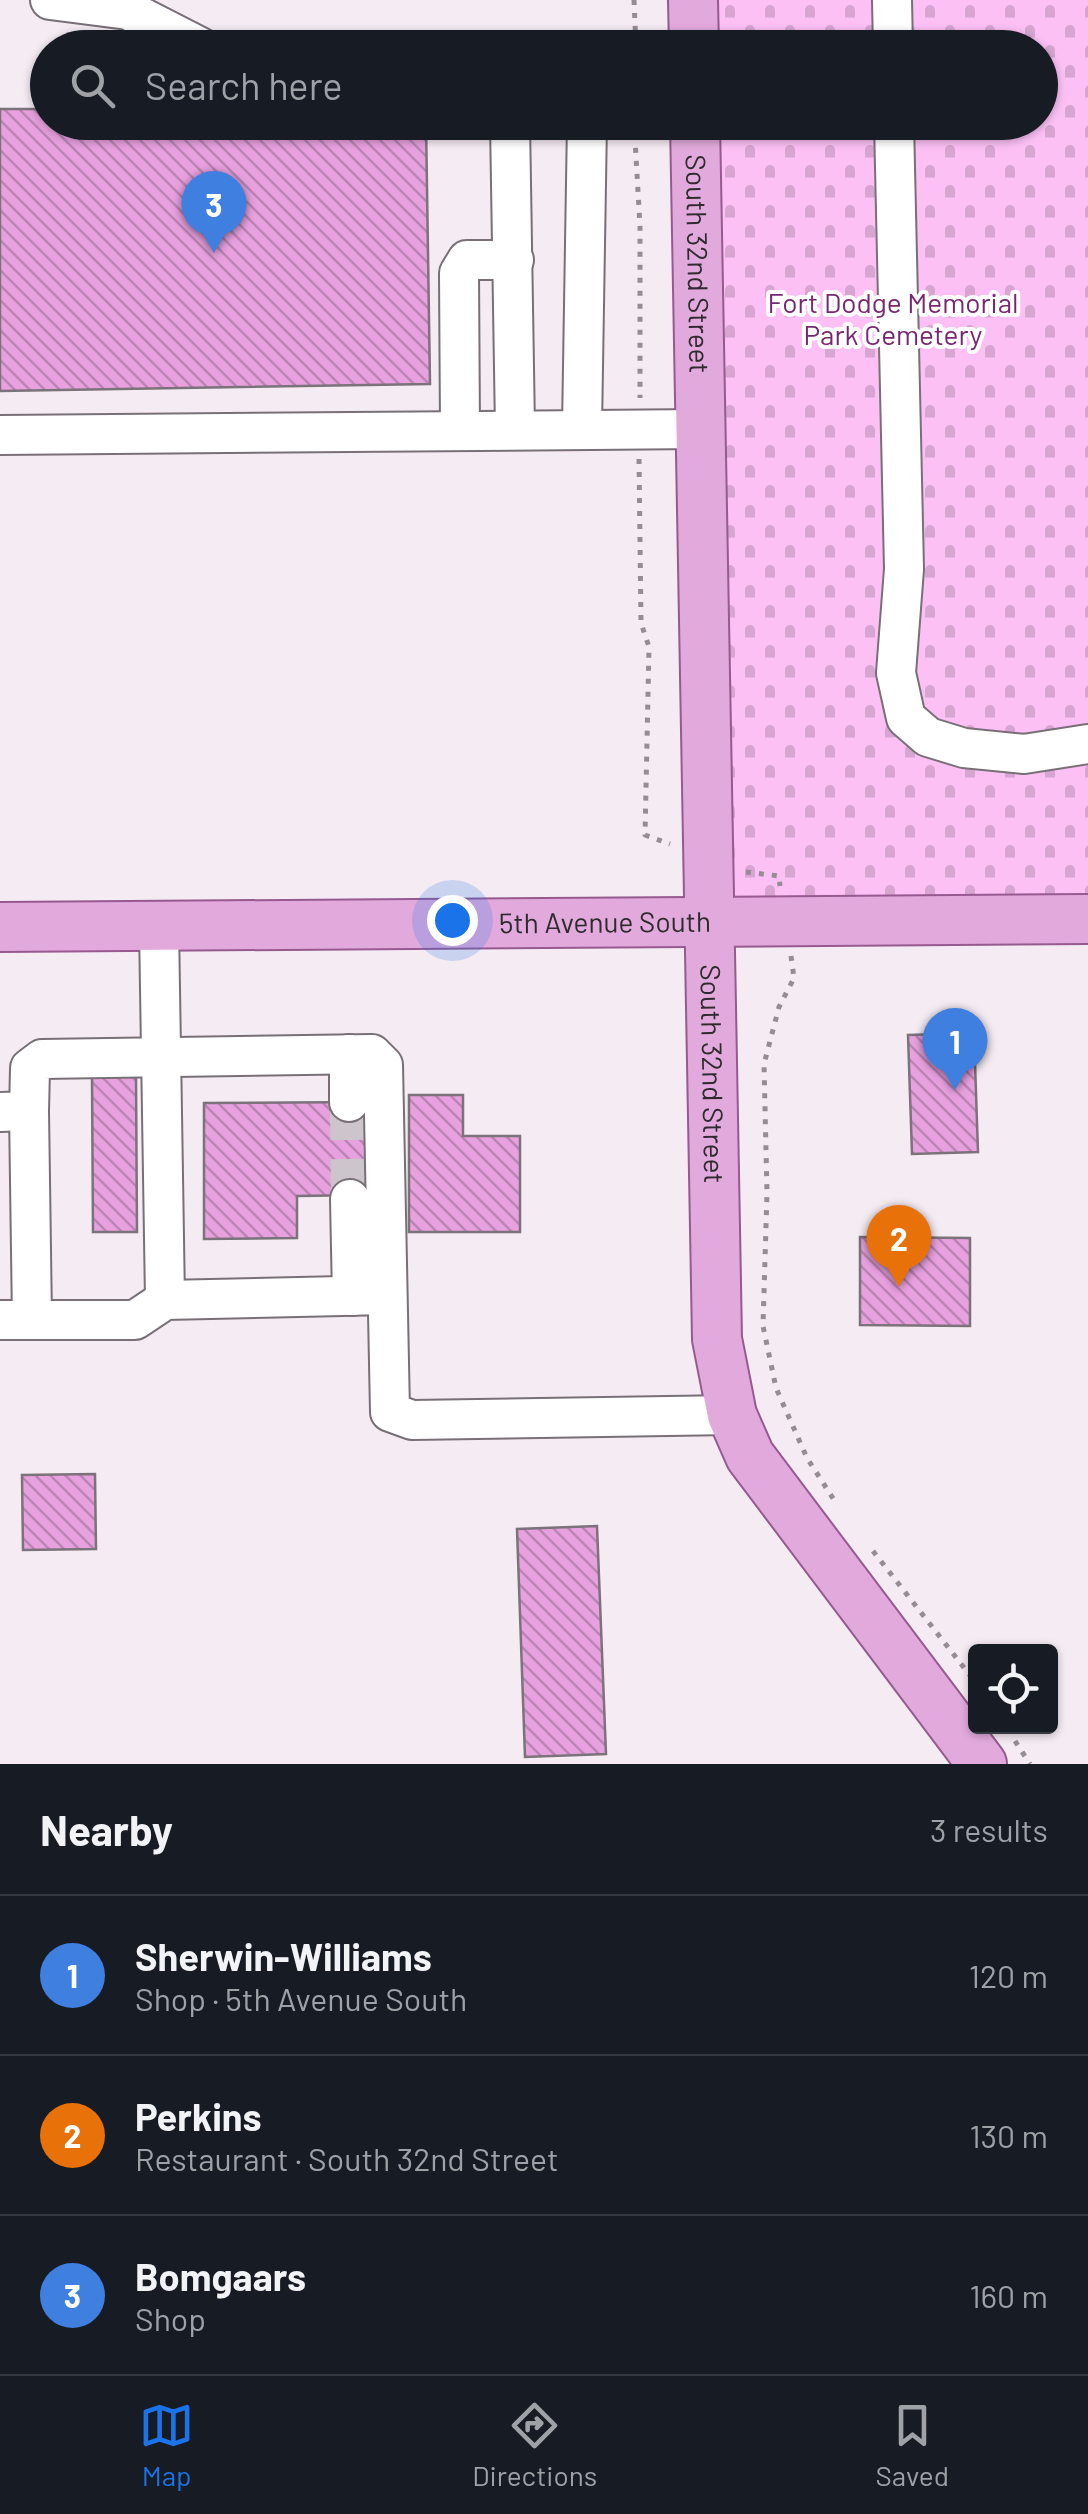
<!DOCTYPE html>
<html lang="en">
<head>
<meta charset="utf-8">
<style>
  :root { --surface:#171b24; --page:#242831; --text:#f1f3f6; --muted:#9ea1a6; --line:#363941; --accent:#1a73e8 }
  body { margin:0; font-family:Barlow,sans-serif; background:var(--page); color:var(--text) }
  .controls { position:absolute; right:30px; bottom:30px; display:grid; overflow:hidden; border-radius:10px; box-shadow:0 2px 8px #0004 }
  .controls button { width:90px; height:90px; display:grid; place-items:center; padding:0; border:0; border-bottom:2px solid var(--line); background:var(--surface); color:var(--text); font:50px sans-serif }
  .you { position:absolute; left:452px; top:920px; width:35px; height:35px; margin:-25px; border:8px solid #fff; border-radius:50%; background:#1a73e8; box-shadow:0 0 0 15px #1a73e833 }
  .badge { display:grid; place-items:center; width:65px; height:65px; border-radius:50%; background:var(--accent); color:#fff; font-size:32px; font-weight:700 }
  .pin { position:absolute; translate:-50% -82px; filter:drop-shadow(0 2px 5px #0008) }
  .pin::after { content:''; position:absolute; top:52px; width:35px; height:30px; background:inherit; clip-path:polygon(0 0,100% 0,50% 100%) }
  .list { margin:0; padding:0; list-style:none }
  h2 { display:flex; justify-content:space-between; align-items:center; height:130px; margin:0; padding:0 40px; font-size:42px }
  h2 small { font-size:32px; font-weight:400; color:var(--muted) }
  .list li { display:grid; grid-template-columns:65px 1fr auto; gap:30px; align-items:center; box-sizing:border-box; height:160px; padding:0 40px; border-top:2px solid var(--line) }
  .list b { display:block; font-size:38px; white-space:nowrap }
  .list p { margin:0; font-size:32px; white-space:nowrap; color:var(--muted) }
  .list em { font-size:32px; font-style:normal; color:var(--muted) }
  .icon { flex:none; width:55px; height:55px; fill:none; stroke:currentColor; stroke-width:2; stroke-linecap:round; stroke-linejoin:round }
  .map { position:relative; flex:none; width:1088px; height:1764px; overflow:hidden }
  .search { position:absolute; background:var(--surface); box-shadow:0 2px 8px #0004; left:30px; right:30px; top:30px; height:110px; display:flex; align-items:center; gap:25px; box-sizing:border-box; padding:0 35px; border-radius:55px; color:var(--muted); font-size:38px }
  .sheet { height:610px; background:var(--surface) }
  nav { display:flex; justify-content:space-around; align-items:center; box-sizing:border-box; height:140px; border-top:2px solid var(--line); background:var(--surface); font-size:28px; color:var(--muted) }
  nav a { display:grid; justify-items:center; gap:5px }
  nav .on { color:var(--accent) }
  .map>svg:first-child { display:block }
</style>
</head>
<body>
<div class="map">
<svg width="1088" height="1764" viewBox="0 0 1088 1764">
  <defs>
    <pattern id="cemetery-stones" width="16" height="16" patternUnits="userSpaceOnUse" patternTransform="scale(2.5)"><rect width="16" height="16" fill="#fcc0f5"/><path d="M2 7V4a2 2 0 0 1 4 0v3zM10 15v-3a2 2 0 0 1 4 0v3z" fill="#d8a5d2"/></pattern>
    <pattern id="building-back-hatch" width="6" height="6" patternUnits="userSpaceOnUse" patternTransform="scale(2.5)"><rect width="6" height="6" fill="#e8a1df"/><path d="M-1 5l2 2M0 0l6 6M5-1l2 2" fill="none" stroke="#bc83b5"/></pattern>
  </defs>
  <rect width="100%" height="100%" fill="#f5ebf3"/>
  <path fill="url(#cemetery-stones)" d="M 693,0 L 1088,0 L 1088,919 L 708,920 L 695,123 L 1040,122 L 1040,48 L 694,47 Z"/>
  <g fill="url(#building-back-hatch)" stroke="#7b727a" stroke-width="2.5">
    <path d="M 0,109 L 48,109 L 48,122 L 426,122 L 430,384 L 0,391 Z"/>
    <path d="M 974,1033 L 978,1152 L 912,1154 L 908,1035 Z"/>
    <path d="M 92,1076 L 136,1076 L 137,1232 L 93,1232 Z"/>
    <path d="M 409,1095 L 463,1095 L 463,1136 L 520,1136 L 520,1232 L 409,1232 Z"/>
    <path d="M 365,1102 L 366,1195 L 297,1196 L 297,1238 L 204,1239 L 204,1103 Z"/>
    <path d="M 860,1237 L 970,1238 L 970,1326 L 860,1325 Z"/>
    <path d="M 95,1474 L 96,1549 L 23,1550 L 22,1475 Z"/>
    <path d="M 597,1526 L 606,1754 L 525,1757 L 517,1529 Z"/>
  </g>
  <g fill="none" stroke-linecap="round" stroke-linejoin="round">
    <path stroke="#cdc5cc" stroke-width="38" stroke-dasharray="38 19" stroke-linecap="butt" d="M 349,1102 L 350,1199"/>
    <defs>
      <g id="minor">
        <path d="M 50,0 L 128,10 L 202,48"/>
        <path d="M 892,0 L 893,48"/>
        <path d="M 510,122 L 515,429"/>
        <path d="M 894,122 L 904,569 L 896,673 L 906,718 L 928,737 L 964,748 L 1024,754 L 1088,744"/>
        <path d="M 582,428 L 587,122"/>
        <path d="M 460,430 L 459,273 L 467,260 L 514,260"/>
        <path d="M 0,435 L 700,429"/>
        <path d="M 159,926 L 165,1300"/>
        <path d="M 349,1054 L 349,1102"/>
        <path d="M 29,1111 L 32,1320"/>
        <path d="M 0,1112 L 29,1111 L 30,1068 L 42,1059 L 372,1054 L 383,1065 L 390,1412 L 412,1420 L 732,1415"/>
        <path d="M 350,1199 L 352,1296"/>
        <path d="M 0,1320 L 135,1320 L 165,1300 L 387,1295"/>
      </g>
      <g id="major">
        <path d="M 693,0 L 694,48"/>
        <path id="s1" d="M 695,122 L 717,1339 L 732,1415 L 750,1456 L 982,1764"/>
        <path id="s2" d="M 0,927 L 1088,919"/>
      </g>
    </defs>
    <use href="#minor" stroke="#786f77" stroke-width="42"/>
    <use href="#major" stroke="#965990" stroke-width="52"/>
    <g stroke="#948d93" stroke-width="5" stroke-dasharray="5 8" stroke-linecap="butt">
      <path d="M 634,0 L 636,48"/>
      <path d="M 634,122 L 640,226 L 640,398"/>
      <path d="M 639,459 L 641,623 L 649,647 L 645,835 L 670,844"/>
      <path d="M 746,872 L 779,876 L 780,886"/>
      <path d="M 791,956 L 794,978 L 779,1007 L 764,1064 L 767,1193 L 763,1326 L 776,1388 L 807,1458 L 836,1503"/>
      <path d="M 873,1551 L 976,1683"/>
      <path d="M 1015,1741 L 1030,1764"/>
    </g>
    <use href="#minor" stroke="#fff" stroke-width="38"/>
    <use href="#major" stroke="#e2aadc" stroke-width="48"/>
  </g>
  <g text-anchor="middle" stroke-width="8" stroke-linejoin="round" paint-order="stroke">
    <g font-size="28" fill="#2e2b2e" stroke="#fff">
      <text dy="10" stroke="none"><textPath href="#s1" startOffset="142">South 32nd Street</textPath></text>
      <text dy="10" stroke="none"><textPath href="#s2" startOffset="605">5th Avenue South</textPath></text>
      <text dy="10" stroke="none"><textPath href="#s1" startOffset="952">South 32nd Street</textPath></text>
    </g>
    <g font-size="28" fill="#772671" stroke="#fff">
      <text x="893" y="313">Fort Dodge Memorial<tspan x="893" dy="32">Park Cemetery</tspan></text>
    </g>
  </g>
</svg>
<div class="controls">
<button><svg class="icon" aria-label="locate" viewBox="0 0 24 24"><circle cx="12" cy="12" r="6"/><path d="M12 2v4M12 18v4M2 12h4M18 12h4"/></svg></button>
</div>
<div class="you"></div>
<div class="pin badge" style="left:955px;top:1090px;background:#3f7fe0">1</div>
<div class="pin badge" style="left:899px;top:1287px;background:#e8710a">2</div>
<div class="pin badge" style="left:214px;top:253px;background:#3f7fe0">3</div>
<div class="search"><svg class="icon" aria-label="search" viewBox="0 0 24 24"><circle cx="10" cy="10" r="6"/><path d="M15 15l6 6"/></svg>Search here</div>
</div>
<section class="sheet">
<h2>Nearby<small>3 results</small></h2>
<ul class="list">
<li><span class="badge" style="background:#3f7fe0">1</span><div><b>Sherwin-Williams</b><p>Shop · 5th Avenue South</p></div><em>120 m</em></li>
<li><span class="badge" style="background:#e8710a">2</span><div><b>Perkins</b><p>Restaurant · South 32nd Street</p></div><em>130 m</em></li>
<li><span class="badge" style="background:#3f7fe0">3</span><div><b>Bomgaars</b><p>Shop</p></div><em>160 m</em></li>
</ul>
</section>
<nav>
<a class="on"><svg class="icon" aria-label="map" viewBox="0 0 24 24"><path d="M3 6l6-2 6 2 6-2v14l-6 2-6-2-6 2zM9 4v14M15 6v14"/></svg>Map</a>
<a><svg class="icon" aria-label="directions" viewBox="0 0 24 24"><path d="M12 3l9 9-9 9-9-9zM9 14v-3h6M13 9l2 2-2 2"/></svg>Directions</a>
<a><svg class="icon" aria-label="saved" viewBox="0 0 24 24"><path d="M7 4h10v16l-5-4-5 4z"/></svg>Saved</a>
</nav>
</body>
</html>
